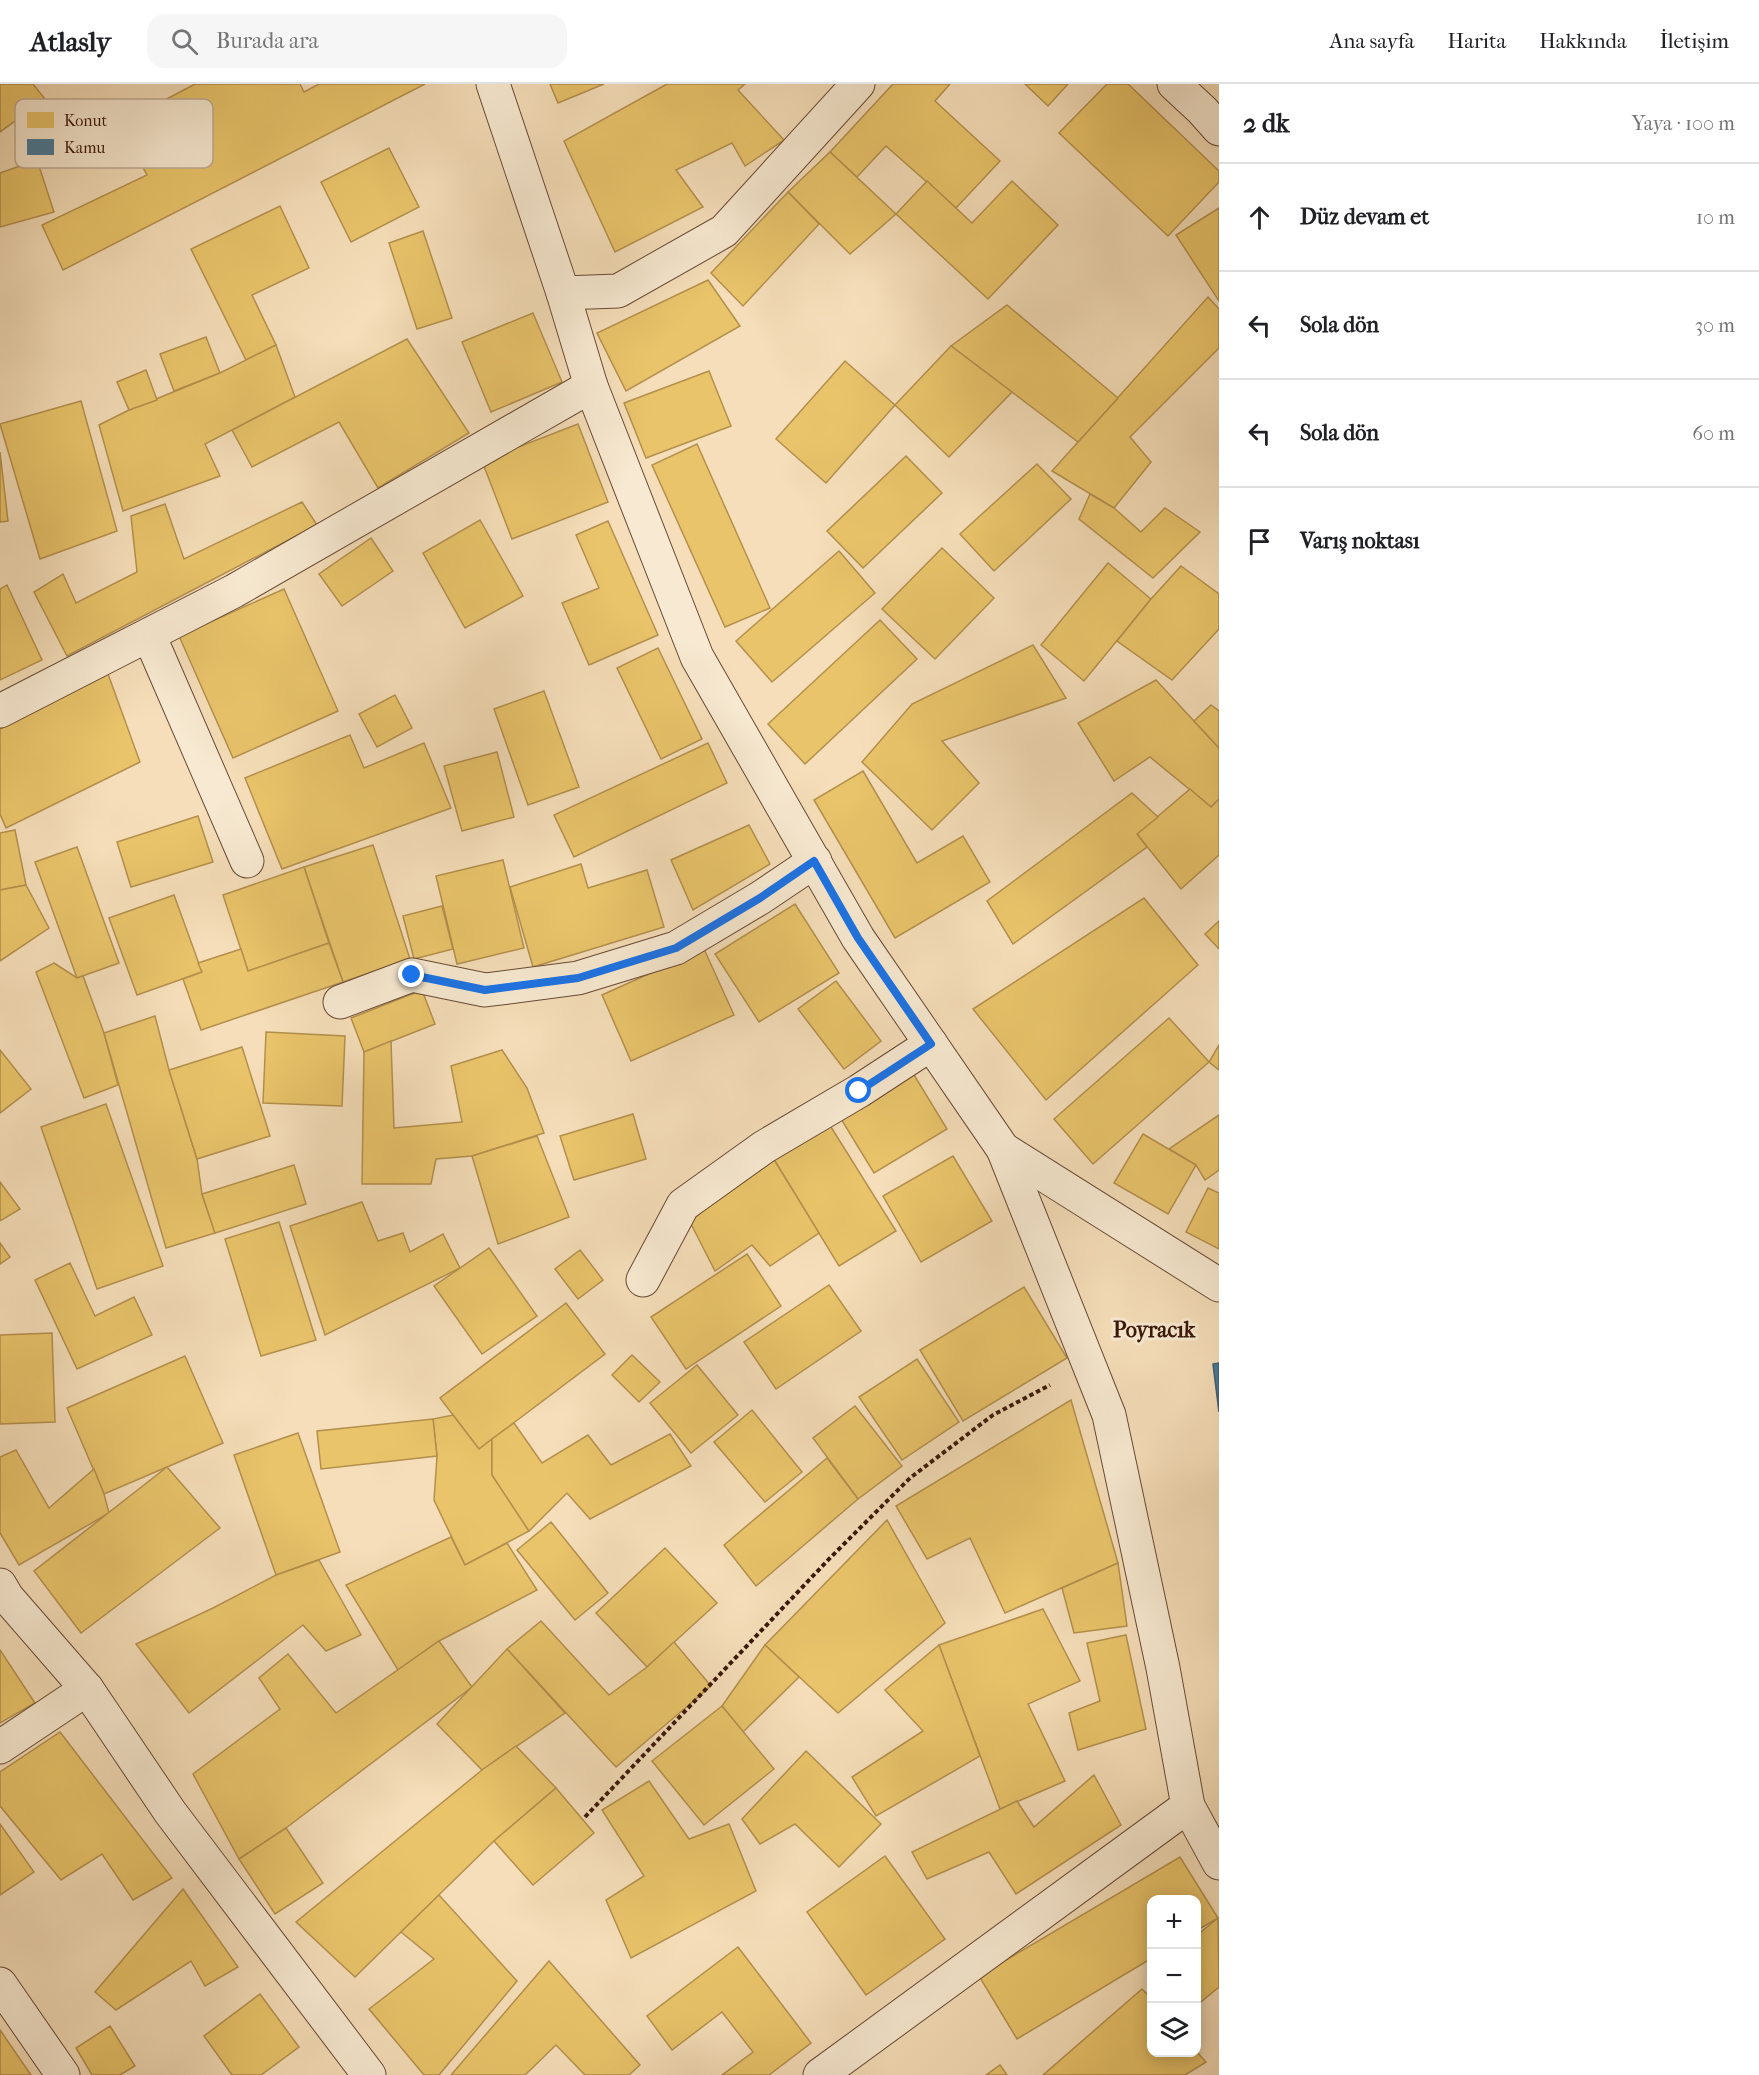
<!DOCTYPE html>
<html lang="tr">
<head>
<meta charset="utf-8">
<style>
  :root { --surface:#fff; --page:#f6f6f6; --text:#202124; --muted:#757577; --line:#e0e0e0 }
  body { margin:0; font-family:"IM FELL French Canon",serif; background:var(--page); color:var(--text) }
  .controls { position:absolute; right:18px; bottom:18px; display:grid; overflow:hidden; border-radius:12px; box-shadow:0 3px 15px #0003 }
  .controls button { width:54px; height:54px; display:grid; place-items:center; padding:0; border:0; border-bottom:2px solid var(--line); background:var(--surface); color:var(--text); font:30px sans-serif }
  .stop { position:absolute; width:18px; height:18px; margin:-14px; border:4px solid #1a73e8; border-radius:50%; background:#fff }
  .stop.end { background:#1a73e8; border-color:#fff; box-shadow:0 2px 6px #0008 }
  .list { margin:0; padding:0; list-style:none }
  h2 { display:flex; justify-content:space-between; align-items:center; height:78px; margin:0; padding:0 24px; font-size:26px }
  h2 small { font-size:20px; font-weight:400; color:var(--muted) }
  .list li { display:grid; grid-template-columns:39px 1fr auto; gap:18px; align-items:center; box-sizing:border-box; height:108px; padding:0 24px; border-top:2px solid var(--line) }
  .list b { display:block; font-size:22px; white-space:nowrap }
  .list em { font-size:20px; font-style:normal; color:var(--muted) }
  .icon { flex:none; width:33px; height:33px; fill:none; stroke:currentColor; stroke-width:2; stroke-linecap:round; stroke-linejoin:round }
  .map { position:relative; flex:none; width:1219px; height:1991px; overflow:hidden }
  header { display:flex; align-items:center; gap:36px; box-sizing:border-box; height:84px; padding:0 30px; background:var(--surface); border-bottom:2px solid var(--line) }
  header strong { font-size:28px }
  nav { display:flex; gap:33px; margin-inline-start:auto; font-size:21px }
  .search { width:420px; height:54px; background:var(--page); display:flex; align-items:center; gap:15px; box-sizing:border-box; padding:0 21px; border-radius:18px; color:var(--muted); font-size:22px }
  main { display:flex }
  aside { flex:1; background:var(--surface) }
  .map>svg:first-child { display:block }
</style>
</head>
<body>
<header>
<strong>Atlasly</strong>
<div class="search"><svg class="icon" aria-label="search" viewBox="0 0 24 24"><circle cx="10" cy="10" r="6"/><path d="M15 15l6 6"/></svg>Burada ara</div>
<nav><a>Ana sayfa</a><a>Harita</a><a>Hakkında</a><a>İletişim</a></nav>
</header>
<main>
<div class="map">
<svg width="1219" height="1991" viewBox="0 0 1219 1991">
  <rect width="100%" height="100%" fill="#f5deb9"/>
  <filter id="stains"><feTurbulence type="fractalNoise" baseFrequency=".00333" numOctaves="4"/><feColorMatrix values="0 0 0 0 .2 0 0 0 0 .09 0 0 0 0 .02 0 0 0 .5 -.17"/></filter>
  <radialGradient id="worn" r=".72"><stop offset=".6" stop-color="#630" stop-opacity="0"/><stop offset="1" stop-color="#630" stop-opacity=".3"/></radialGradient>
  <g fill="#e9c46a" stroke="#b4904d" stroke-width="1.5">
    <path d="M 0,0 L 33,0 L 45,15 L 0,48 Z"/>
    <path d="M 195,0 L 300,0 L 304,8 L 319,0 L 425,0 L 63,186 L 42,141 L 147,91 L 119,40 Z"/>
    <path d="M 550,0 L 604,0 L 558,19 Z"/>
    <path d="M 667,0 L 745,0 L 738,6 L 784,56 L 745,82 L 732,59 L 676,86 L 703,123 L 615,168 L 564,57 Z"/>
    <path d="M 893,0 L 950,0 L 935,17 L 1000,77 L 956,124 L 886,62 L 857,93 L 830,68 Z"/>
    <path d="M 1025,0 L 1068,0 L 1048,22 Z"/>
    <path d="M 1107,0 L 1128,0 L 1219,87 L 1219,98 L 1168,152 L 1059,49 Z"/>
    <path d="M 389,64 L 419,123 L 351,158 L 321,98 Z"/>
    <path d="M 830,68 L 896,130 L 850,170 L 788,108 Z"/>
    <path d="M 37,76 L 54,128 L 0,143 L 0,89 Z"/>
    <path d="M 927,97 L 972,139 L 1012,97 L 1058,141 L 988,215 L 896,130 Z"/>
    <path d="M 788,108 L 819,140 L 743,222 L 711,189 Z"/>
    <path d="M 280,122 L 309,184 L 252,211 L 276,261 L 246,276 L 191,165 Z"/>
    <path d="M 1219,124 L 1219,217 L 1176,151 Z"/>
    <path d="M 423,147 L 452,234 L 417,245 L 389,159 Z"/>
    <path d="M 708,196 L 740,242 L 626,307 L 597,249 Z"/>
    <path d="M 1208,213 L 1219,225 L 1219,264 L 1130,353 L 1151,378 L 1114,424 L 1052,387 Z"/>
    <path d="M 1007,221 L 1118,314 L 1078,358 L 951,262 Z"/>
    <path d="M 533,229 L 562,298 L 491,328 L 462,258 Z"/>
    <path d="M 206,253 L 220,289 L 174,307 L 160,270 Z"/>
    <path d="M 407,255 L 469,349 L 378,404 L 339,338 L 252,383 L 232,346 Z"/>
    <path d="M 276,261 L 295,313 L 205,360 L 220,392 L 123,427 L 99,341 L 129,326 L 220,289 Z"/>
    <path d="M 951,262 L 1012,308 L 949,373 L 895,321 Z"/>
    <path d="M 845,277 L 895,321 L 826,399 L 776,355 Z"/>
    <path d="M 146,286 L 157,316 L 129,326 L 117,298 Z"/>
    <path d="M 709,287 L 731,342 L 646,374 L 624,319 Z"/>
    <path d="M 81,317 L 117,447 L 40,475 L 0,340 Z"/>
    <path d="M 578,340 L 608,418 L 512,455 L 482,377 Z"/>
    <path d="M 697,360 L 770,524 L 725,543 L 652,381 Z"/>
    <path d="M 0,368 L 8,437 L 0,438 Z"/>
    <path d="M 906,372 L 942,409 L 863,484 L 827,447 Z"/>
    <path d="M 1037,380 L 1071,415 L 994,487 L 960,450 Z"/>
    <path d="M 1090,410 L 1114,424 L 1141,448 L 1165,424 L 1200,448 L 1153,494 L 1079,435 Z"/>
    <path d="M 302,418 L 317,441 L 67,572 L 34,508 L 63,490 L 76,519 L 137,488 L 131,432 L 165,420 L 184,475 Z"/>
    <path d="M 480,436 L 523,512 L 465,544 L 423,469 Z"/>
    <path d="M 608,437 L 658,551 L 589,581 L 562,519 L 599,504 L 576,451 Z"/>
    <path d="M 371,454 L 393,487 L 342,522 L 319,490 Z"/>
    <path d="M 942,464 L 994,514 L 935,575 L 882,525 Z"/>
    <path d="M 839,467 L 875,509 L 772,598 L 736,557 Z"/>
    <path d="M 1108,479 L 1151,515 L 1084,597 L 1041,561 Z"/>
    <path d="M 1181,482 L 1219,510 L 1219,545 L 1172,596 L 1117,557 L 1151,515 Z"/>
    <path d="M 7,501 L 42,576 L 0,596 L 0,505 Z"/>
    <path d="M 284,505 L 338,627 L 233,674 L 179,552 Z"/>
    <path d="M 880,536 L 917,575 L 805,680 L 768,640 Z"/>
    <path d="M 1033,561 L 1066,614 L 942,657 L 979,699 L 932,746 L 862,678 L 912,620 Z"/>
    <path d="M 658,564 L 702,655 L 661,675 L 617,584 Z"/>
    <path d="M 108,590 L 140,678 L 6,744 L 0,730 L 0,645 Z"/>
    <path d="M 1156,596 L 1219,664 L 1219,715 L 1211,723 L 1150,673 L 1114,697 L 1078,639 Z"/>
    <path d="M 544,607 L 579,703 L 528,721 L 494,625 Z"/>
    <path d="M 395,611 L 412,644 L 377,663 L 359,630 Z"/>
    <path d="M 1211,621 L 1219,627 L 1219,664 L 1194,637 Z"/>
    <path d="M 350,651 L 364,684 L 424,659 L 451,724 L 282,785 L 245,694 Z"/>
    <path d="M 708,659 L 727,699 L 574,773 L 554,731 Z"/>
    <path d="M 497,668 L 514,733 L 462,747 L 444,682 Z"/>
    <path d="M 863,687 L 917,779 L 963,752 L 990,798 L 895,854 L 814,716 Z"/>
    <path d="M 1190,705 L 1211,723 L 1219,715 L 1219,771 L 1181,805 L 1137,750 Z"/>
    <path d="M 1132,709 L 1158,733 L 1137,750 L 1147,763 L 1013,860 L 987,817 Z"/>
    <path d="M 198,732 L 213,778 L 131,803 L 117,758 Z"/>
    <path d="M 749,741 L 770,780 L 693,826 L 671,776 Z"/>
    <path d="M 15,746 L 26,801 L 0,806 L 0,749 Z"/>
    <path d="M 373,761 L 410,875 L 343,898 L 304,783 Z"/>
    <path d="M 77,763 L 119,879 L 77,894 L 35,778 Z"/>
    <path d="M 503,776 L 524,864 L 457,880 L 436,792 Z"/>
    <path d="M 581,780 L 588,804 L 647,786 L 664,843 L 533,883 L 510,803 Z"/>
    <path d="M 304,783 L 329,859 L 248,887 L 223,811 Z"/>
    <path d="M 26,801 L 49,844 L 0,877 L 0,806 Z"/>
    <path d="M 174,811 L 202,888 L 137,911 L 109,834 Z"/>
    <path d="M 1144,814 L 1198,881 L 1046,1016 L 973,925 Z"/>
    <path d="M 795,820 L 839,889 L 759,938 L 715,870 Z"/>
    <path d="M 442,822 L 453,865 L 414,875 L 403,832 Z"/>
    <path d="M 1219,837 L 1219,865 L 1205,850 Z"/>
    <path d="M 329,859 L 343,898 L 201,946 L 183,895 L 202,888 L 198,879 L 241,865 L 248,887 Z"/>
    <path d="M 704,865 L 734,931 L 631,977 L 602,911 Z"/>
    <path d="M 54,879 L 77,894 L 83,892 L 104,949 L 118,1001 L 84,1014 L 36,888 Z"/>
    <path d="M 836,897 L 881,957 L 844,985 L 798,925 Z"/>
    <path d="M 422,906 L 435,940 L 364,968 L 351,934 Z"/>
    <path d="M 155,932 L 169,986 L 197,1075 L 202,1110 L 215,1149 L 166,1164 L 104,949 Z"/>
    <path d="M 1169,934 L 1209,978 L 1093,1080 L 1054,1035 Z"/>
    <path d="M 266,948 L 345,952 L 342,1022 L 263,1019 Z"/>
    <path d="M 391,957 L 394,1044 L 462,1038 L 451,982 L 502,966 L 527,1004 L 544,1049 L 472,1072 L 436,1075 L 431,1100 L 362,1100 L 364,968 Z"/>
    <path d="M 1219,961 L 1219,986 L 1209,978 Z"/>
    <path d="M 242,963 L 270,1052 L 197,1075 L 169,986 Z"/>
    <path d="M 0,966 L 31,1005 L 0,1029 Z"/>
    <path d="M 911,986 L 947,1045 L 874,1089 L 838,1030 Z"/>
    <path d="M 106,1020 L 163,1182 L 97,1205 L 41,1043 Z"/>
    <path d="M 633,1030 L 646,1075 L 574,1096 L 560,1052 Z"/>
    <path d="M 1219,1031 L 1219,1086 L 1205,1096 L 1196,1081 L 1169,1065 Z"/>
    <path d="M 826,1035 L 896,1147 L 839,1182 L 770,1069 Z"/>
    <path d="M 1143,1050 L 1196,1081 L 1168,1130 L 1114,1099 Z"/>
    <path d="M 537,1052 L 569,1133 L 498,1160 L 472,1072 Z"/>
    <path d="M 770,1069 L 819,1149 L 770,1182 L 752,1161 L 715,1187 L 690,1138 Z"/>
    <path d="M 953,1072 L 992,1137 L 921,1178 L 883,1112 Z"/>
    <path d="M 294,1081 L 306,1120 L 215,1149 L 202,1110 Z"/>
    <path d="M 0,1098 L 20,1125 L 0,1137 Z"/>
    <path d="M 1208,1104 L 1219,1109 L 1219,1165 L 1186,1148 Z"/>
    <path d="M 362,1118 L 378,1157 L 403,1149 L 410,1168 L 443,1150 L 460,1184 L 325,1251 L 290,1142 Z"/>
    <path d="M 279,1138 L 316,1256 L 261,1272 L 225,1155 Z"/>
    <path d="M 0,1159 L 10,1173 L 0,1180 Z"/>
    <path d="M 489,1164 L 537,1232 L 482,1270 L 434,1202 Z"/>
    <path d="M 580,1166 L 603,1196 L 578,1215 L 555,1185 Z"/>
    <path d="M 747,1170 L 781,1222 L 686,1285 L 651,1233 Z"/>
    <path d="M 70,1179 L 95,1232 L 134,1213 L 152,1251 L 77,1285 L 35,1196 Z"/>
    <path d="M 829,1201 L 861,1247 L 776,1305 L 744,1258 Z"/>
    <path d="M 1024,1203 L 1067,1274 L 963,1337 L 920,1266 Z"/>
    <path d="M 566,1219 L 605,1270 L 479,1365 L 440,1314 Z"/>
    <path d="M 52,1249 L 55,1338 L 0,1340 L 0,1251 Z"/>
    <path d="M 632,1271 L 660,1298 L 639,1318 L 612,1291 Z"/>
    <path d="M 185,1272 L 223,1359 L 104,1410 L 67,1324 Z"/>
    <path d="M 917,1275 L 959,1338 L 902,1376 L 859,1313 Z"/>
    <path d="M 697,1281 L 738,1331 L 691,1369 L 650,1319 Z"/>
    <path d="M 1071,1316 L 1118,1479 L 1005,1529 L 970,1454 L 927,1475 L 896,1422 Z"/>
    <path d="M 855,1322 L 902,1382 L 858,1415 L 813,1354 Z"/>
    <path d="M 752,1326 L 802,1388 L 765,1418 L 714,1358 Z"/>
    <path d="M 453,1331 L 479,1365 L 492,1355 L 492,1391 L 529,1447 L 465,1481 L 434,1416 L 437,1372 L 433,1335 Z"/>
    <path d="M 433,1335 L 437,1372 L 321,1385 L 317,1347 Z"/>
    <path d="M 514,1339 L 542,1379 L 588,1351 L 611,1381 L 670,1350 L 691,1382 L 590,1435 L 567,1409 L 529,1447 L 492,1391 L 492,1355 Z"/>
    <path d="M 298,1349 L 340,1468 L 276,1491 L 234,1371 Z"/>
    <path d="M 16,1366 L 49,1424 L 94,1385 L 104,1410 L 109,1429 L 19,1481 L 0,1449 L 0,1373 Z"/>
    <path d="M 827,1374 L 858,1415 L 756,1502 L 724,1461 Z"/>
    <path d="M 167,1383 L 220,1444 L 81,1549 L 34,1487 Z"/>
    <path d="M 887,1436 L 945,1539 L 838,1629 L 765,1561 Z"/>
    <path d="M 551,1438 L 608,1509 L 575,1536 L 517,1466 Z"/>
    <path d="M 451,1453 L 465,1481 L 507,1459 L 537,1506 L 439,1557 L 398,1586 L 346,1501 Z"/>
    <path d="M 665,1464 L 717,1519 L 647,1583 L 596,1529 Z"/>
    <path d="M 319,1476 L 361,1551 L 326,1567 L 303,1541 L 189,1629 L 136,1560 L 213,1524 L 276,1491 Z"/>
    <path d="M 1118,1479 L 1127,1542 L 1074,1549 L 1062,1504 Z"/>
    <path d="M 1043,1525 L 1080,1597 L 1028,1620 L 1065,1697 L 1000,1725 L 939,1561 Z"/>
    <path d="M 541,1537 L 609,1611 L 647,1583 L 674,1558 L 711,1602 L 616,1683 L 507,1565 Z"/>
    <path d="M 1126,1551 L 1146,1645 L 1078,1666 L 1069,1629 L 1100,1617 L 1087,1559 Z"/>
    <path d="M 439,1557 L 472,1603 L 286,1744 L 239,1775 L 193,1690 L 280,1625 L 259,1594 L 288,1570 L 336,1629 Z"/>
    <path d="M 765,1561 L 799,1593 L 743,1648 L 722,1622 Z"/>
    <path d="M 939,1561 L 980,1672 L 876,1732 L 852,1693 L 923,1647 L 885,1606 Z"/>
    <path d="M 507,1565 L 565,1629 L 482,1686 L 437,1640 Z"/>
    <path d="M 0,1566 L 35,1619 L 0,1639 Z"/>
    <path d="M 722,1622 L 774,1685 L 704,1741 L 652,1677 Z"/>
    <path d="M 60,1648 L 172,1794 L 133,1816 L 102,1770 L 61,1796 L 0,1722 L 0,1688 Z"/>
    <path d="M 516,1662 L 556,1704 L 494,1757 L 355,1893 L 296,1838 L 482,1686 Z"/>
    <path d="M 806,1667 L 881,1740 L 839,1783 L 795,1740 L 760,1760 L 742,1735 Z"/>
    <path d="M 1094,1691 L 1121,1741 L 1016,1810 L 989,1768 L 927,1795 L 912,1768 L 1017,1717 L 1034,1743 Z"/>
    <path d="M 649,1697 L 689,1755 L 729,1740 L 756,1807 L 631,1874 L 606,1816 L 644,1792 L 602,1726 Z"/>
    <path d="M 556,1704 L 594,1749 L 533,1801 L 494,1757 Z"/>
    <path d="M 0,1740 L 34,1788 L 0,1811 Z"/>
    <path d="M 286,1744 L 323,1799 L 275,1830 L 239,1775 Z"/>
    <path d="M 885,1772 L 945,1855 L 866,1911 L 807,1828 Z"/>
    <path d="M 1180,1773 L 1218,1834 L 1196,1847 L 1196,1816 L 1152,1816 L 1152,1874 L 1017,1955 L 979,1892 Z"/>
    <path d="M 183,1805 L 238,1883 L 205,1902 L 191,1877 L 116,1926 L 95,1908 Z"/>
    <path d="M 439,1811 L 517,1897 L 439,1991 L 424,1991 L 369,1925 L 434,1875 L 401,1848 Z"/>
    <path d="M 1218,1834 L 1219,1903 L 1196,1922 L 1196,1852 Z"/>
    <path d="M 738,1863 L 811,1959 L 769,1991 L 722,1991 L 753,1968 L 722,1928 L 672,1966 L 647,1932 Z"/>
    <path d="M 549,1877 L 640,1981 L 629,1991 L 585,1991 L 556,1961 L 525,1991 L 451,1991 Z"/>
    <path d="M 1142,1905 L 1152,1915 L 1152,1968 L 1196,1967 L 1206,1978 L 1185,1991 L 1043,1991 Z"/>
    <path d="M 260,1910 L 299,1963 L 261,1991 L 232,1991 L 204,1952 Z"/>
    <path d="M 110,1942 L 135,1982 L 120,1991 L 92,1991 L 76,1964 Z"/>
    <path d="M 0,1946 L 31,1991 L 0,1991 Z"/>
    <path d="M 1000,1981 L 1007,1991 L 986,1991 Z"/>
  </g>
  <path fill="#457b9d" stroke="#415d71" stroke-width="1.5" d="M 1219,1279 L 1219,1328 L 1213,1280 Z"/>
  <g fill="none" stroke-linecap="round" stroke-linejoin="round">
    <defs>
      <g id="minor">
        <path d="M 1174,0 L 1202,26 L 1219,45"/>
        <path d="M 563,209 L 618,207 L 724,147 L 858,0"/>
        <path d="M 149,551 L 247,777"/>
        <path d="M 0,627 L 234,507 L 591,302"/>
        <path d="M 340,918 L 412,891 L 485,906 L 578,894 L 676,864 L 760,814 L 815,777"/>
        <path d="M 1003,1065 L 1109,1331 L 1163,1584 L 1188,1722 L 1219,1779"/>
        <path d="M 643,1196 L 683,1121 L 764,1063 L 859,1007 L 931,960"/>
        <path d="M 0,1501 L 7,1513 L 87,1605 L 170,1728 L 369,1991"/>
        <path d="M 0,1663 L 87,1605"/>
        <path d="M 0,1900 L 63,1991"/>
        <path d="M 820,1991 L 1188,1722"/>
      </g>
      <path id="tertiary" d="M 493,0 L 563,209 L 591,302 L 697,573 L 858,854 L 1003,1065 L 1219,1201"/>
    </defs>
    <use href="#minor" stroke="#684a35" stroke-width="35"/>
    <use href="#tertiary" stroke="#684a35" stroke-width="35"/>
    <path stroke="#391809" stroke-width="4" stroke-dasharray="4.5 3" stroke-linecap="butt" d="M 585,1733 L 829,1475 L 910,1394 L 993,1331 L 1050,1301"/>
    <use href="#minor" stroke="#f8ead2" stroke-width="33"/>
    <use href="#tertiary" stroke="#f8ead2" stroke-width="33"/>
  </g>
  <g fill="none" stroke-linecap="round" stroke-linejoin="round">
    <path stroke="#1a73e8" stroke-width="8" d="M 412,891 L 485,906 L 578,894 L 676,864 L 760,814 L 814,777 L 858,854 L 931,960 L 859,1007"/>
  </g>
  <g text-anchor="middle" stroke-width="6" stroke-linejoin="round" paint-order="stroke">
    <g font-size="22" font-weight="bold" fill="#391809" stroke="#f8ead2">
      <text x="1154" y="1253">Poyracık</text>
    </g>
  </g>
  <rect x="15" y="15" width="198" height="69" rx="9" fill="#f8ead2" stroke="#bfab96" stroke-width="1.5"/>
  <rect x="27" y="28" width="27" height="16" fill="#e9c46a"/>
  <rect x="27" y="55" width="27" height="16" fill="#457b9d"/>
  <g font-size="16" fill="#391809">
    <text x="64" y="42">Konut</text>
    <text x="64" y="69">Kamu</text>
  </g>
  <rect width="100%" height="100%" filter="url(#stains)"/>
  <rect width="100%" height="100%" fill="url(#worn)"/>
</svg>
<div class="controls">
<button>+</button>
<button>−</button>
<button><svg class="icon" aria-label="layers" viewBox="0 0 24 24"><path d="M12 4l9 5-9 5-9-5zM3 14l9 5 9-5"/></svg></button>
</div>
<div class="stop" style="left:859px;top:1007px"></div>
<div class="stop end" style="left:412px;top:891px"></div>
</div>
<aside>
<h2>2 dk<small>Yaya · 100 m</small></h2>
<ul class="list">
<li><svg class="icon" aria-label="ahead" viewBox="0 0 24 24"><path d="M12 20V5M6 11l6-6 6 6"/></svg><div><b>Düz devam et</b></div><em>10 m</em></li>
<li><svg class="icon" aria-label="left" viewBox="0 0 24 24"><path d="M17 20v-9H6M10 6l-5 5 5 5"/></svg><div><b>Sola dön</b></div><em>30 m</em></li>
<li><svg class="icon" aria-label="left" viewBox="0 0 24 24"><path d="M17 20v-9H6M10 6l-5 5 5 5"/></svg><div><b>Sola dön</b></div><em>60 m</em></li>
<li><svg class="icon" aria-label="arrive" viewBox="0 0 24 24"><path d="M6 21V4h12l-3 4 3 4H6"/></svg><div><b>Varış noktası</b></div></li>
</ul>
</aside>
</main>
</body>
</html>
